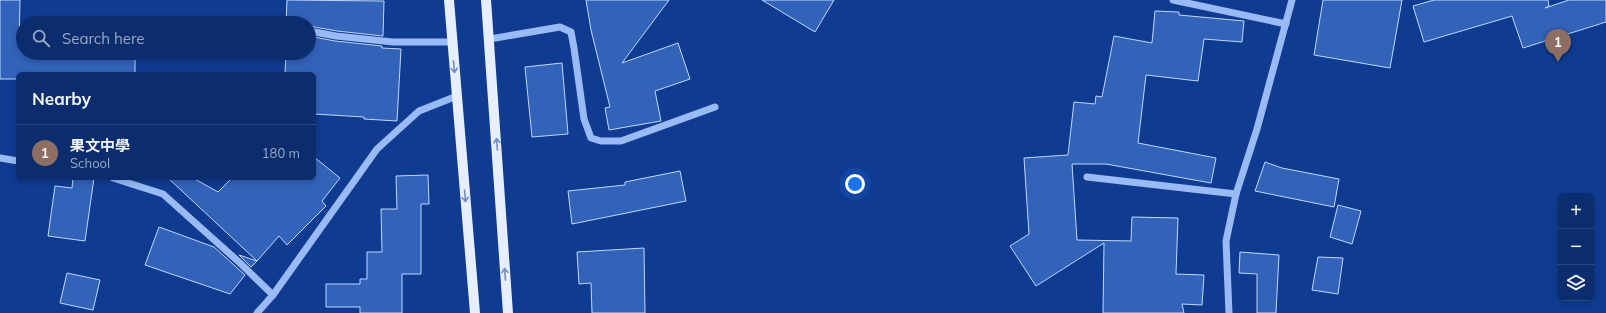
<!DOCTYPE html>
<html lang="en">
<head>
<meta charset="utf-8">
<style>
  :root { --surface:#0b2d6d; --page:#193975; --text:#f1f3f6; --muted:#9aa8c2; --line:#2b4980; --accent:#95b2f1 }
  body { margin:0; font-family:Mulish,"Noto Sans SC",sans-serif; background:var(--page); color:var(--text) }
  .controls { position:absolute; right:12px; bottom:12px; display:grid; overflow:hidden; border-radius:6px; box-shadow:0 2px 6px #0003 }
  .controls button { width:36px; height:36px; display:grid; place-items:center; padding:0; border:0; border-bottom:1px solid var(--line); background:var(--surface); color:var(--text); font:20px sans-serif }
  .you { position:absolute; left:855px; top:184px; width:14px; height:14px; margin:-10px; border:3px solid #fff; border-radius:50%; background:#1a73e8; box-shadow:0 0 0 6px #1a73e833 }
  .badge { display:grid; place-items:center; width:26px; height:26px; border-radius:50%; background:var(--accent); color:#fff; font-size:13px; font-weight:700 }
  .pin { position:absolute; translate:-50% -33px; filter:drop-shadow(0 1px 2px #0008) }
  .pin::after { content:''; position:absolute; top:21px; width:14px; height:12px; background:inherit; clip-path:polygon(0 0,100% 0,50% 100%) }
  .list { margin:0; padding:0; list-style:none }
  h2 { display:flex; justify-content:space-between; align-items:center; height:52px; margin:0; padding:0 16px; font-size:17px }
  h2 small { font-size:13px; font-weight:400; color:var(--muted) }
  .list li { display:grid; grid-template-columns:26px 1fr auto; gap:12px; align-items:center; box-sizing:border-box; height:56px; padding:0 16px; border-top:1px solid var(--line) }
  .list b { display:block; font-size:15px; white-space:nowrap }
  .list p { margin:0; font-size:13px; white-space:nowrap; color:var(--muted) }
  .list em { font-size:13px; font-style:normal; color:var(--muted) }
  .icon { flex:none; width:22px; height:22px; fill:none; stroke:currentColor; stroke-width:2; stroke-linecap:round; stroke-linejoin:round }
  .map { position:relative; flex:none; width:1606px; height:313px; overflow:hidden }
  .search { position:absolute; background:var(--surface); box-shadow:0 2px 6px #0003; left:16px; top:16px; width:300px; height:44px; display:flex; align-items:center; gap:10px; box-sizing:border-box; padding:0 14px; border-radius:22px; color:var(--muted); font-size:15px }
  .panel { position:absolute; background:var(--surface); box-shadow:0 2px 6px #0003; left:16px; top:72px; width:300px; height:108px; border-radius:6px }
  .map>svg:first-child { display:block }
</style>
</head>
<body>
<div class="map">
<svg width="1606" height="313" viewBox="0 0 1606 313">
  <rect width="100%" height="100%" fill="#0f3c91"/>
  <g fill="#3362b9" stroke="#c1d7fe">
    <path d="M 0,0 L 20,0 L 19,45 L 23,44 L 23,53 L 135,53 L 135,74 L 18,74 L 18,79 L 0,79 Z"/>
    <path d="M 287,0 L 384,1 L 383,36 L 337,31 L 309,26 L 309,23 L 286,23 Z"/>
    <path d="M 586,0 L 669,0 L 622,63 L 678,43 L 690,79 L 655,91 L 661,121 L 609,130 L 605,108 L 610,107 L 591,30 Z"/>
    <path d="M 762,0 L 834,0 L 815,32 Z"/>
    <path d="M 1323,0 L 1402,0 L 1390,68 L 1314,55 Z"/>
    <path d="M 1434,0 L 1548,0 L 1549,6 L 1545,8 L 1569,0 L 1606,0 L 1606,22 L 1523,48 L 1512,16 L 1424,42 L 1413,6 Z"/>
    <path d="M 1155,11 L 1179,12 L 1179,15 L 1244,21 L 1242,42 L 1204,39 L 1198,81 L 1146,75 L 1138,143 L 1216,158 L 1211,183 L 1106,164 L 1072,164 L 1077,240 L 1131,241 L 1132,217 L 1178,218 L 1176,274 L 1204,275 L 1202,305 L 1182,304 L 1184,313 L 1103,313 L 1104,243 L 1036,286 L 1010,246 L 1029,234 L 1024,158 L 1068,155 L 1074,102 L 1095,104 L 1096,96 L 1102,97 L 1114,36 L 1152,43 Z"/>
    <path d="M 309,36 L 335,41 L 382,46 L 382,48 L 401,49 L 397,121 L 364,119 L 364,117 L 314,114 L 314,74 L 285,74 L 286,53 L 309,53 Z"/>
    <path d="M 562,63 L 568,134 L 532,137 L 525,67 Z"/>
    <path d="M 314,157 L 340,178 L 322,201 L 326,206 L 287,245 L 279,236 L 257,261 L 168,178 L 193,178 L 218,192 L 232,178 L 314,178 Z"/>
    <path d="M 1265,162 L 1282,168 L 1339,179 L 1334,207 L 1255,191 Z"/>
    <path d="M 680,171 L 686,201 L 572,224 L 568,191 L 625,185 L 625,182 Z"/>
    <path d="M 428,175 L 429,204 L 421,204 L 421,274 L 402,274 L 402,313 L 360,313 L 360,307 L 326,307 L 326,284 L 360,284 L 360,279 L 367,279 L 367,252 L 382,252 L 381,209 L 397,209 L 396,176 Z"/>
    <path d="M 73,178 L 94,178 L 85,241 L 48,236 L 55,186 L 72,188 Z"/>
    <path d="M 1338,205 L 1361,211 L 1352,244 L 1330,237 Z"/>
    <path d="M 159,227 L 214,247 L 245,275 L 230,294 L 145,265 Z"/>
    <path d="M 644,248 L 645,313 L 592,313 L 591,283 L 579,284 L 577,252 Z"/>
    <path d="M 1240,252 L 1279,255 L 1276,313 L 1257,313 L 1257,274 L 1239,273 Z"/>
    <path d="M 239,255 L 257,261 L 251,267 Z"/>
    <path d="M 1318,257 L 1343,258 L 1338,294 L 1312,290 Z"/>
    <path d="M 67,273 L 100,280 L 93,310 L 60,303 Z"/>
  </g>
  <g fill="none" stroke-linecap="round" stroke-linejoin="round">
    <g stroke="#99baf4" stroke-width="7">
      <path d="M 1173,0 L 1286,24"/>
      <path d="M 309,31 L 336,36 L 393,42 L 452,42"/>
      <path d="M 490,39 L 560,27 L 571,32 L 574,48 L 584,119 L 591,138 L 601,141 L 621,141 L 715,107"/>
      <path d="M 0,158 L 18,161"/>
      <path d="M 1087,177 L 1236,194"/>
      <path d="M 113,178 L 163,194 L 240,263 L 273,295"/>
      <path d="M 257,313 L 273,295 L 377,149 L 419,111 L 457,96"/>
      <path d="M 1229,313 L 1226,241 L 1236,194 L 1257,129 L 1292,0"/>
    </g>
    <g stroke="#e6eeff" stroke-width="10">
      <path d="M 449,0 L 475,313"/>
      <path d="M 486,0 L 508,313"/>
    </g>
  </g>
  <defs><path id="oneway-shaft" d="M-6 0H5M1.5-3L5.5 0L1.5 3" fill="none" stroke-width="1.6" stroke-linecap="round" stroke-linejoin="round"/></defs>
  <g stroke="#708cc2">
    <use href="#oneway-shaft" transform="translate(454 67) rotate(85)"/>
    <use href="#oneway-shaft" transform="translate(497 144) rotate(-94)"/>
    <use href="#oneway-shaft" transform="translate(465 196) rotate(85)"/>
    <use href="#oneway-shaft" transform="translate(505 274) rotate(-94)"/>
  </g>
</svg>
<div class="controls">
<button>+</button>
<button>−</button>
<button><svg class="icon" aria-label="layers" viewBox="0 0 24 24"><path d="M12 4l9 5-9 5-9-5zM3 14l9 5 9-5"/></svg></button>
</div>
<div class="you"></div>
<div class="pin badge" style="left:1558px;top:62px;background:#8d6e63">1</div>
<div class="search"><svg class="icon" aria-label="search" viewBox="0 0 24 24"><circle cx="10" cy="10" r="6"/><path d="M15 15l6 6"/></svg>Search here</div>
<section class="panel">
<h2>Nearby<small></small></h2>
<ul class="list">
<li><span class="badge" style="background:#8d6e63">1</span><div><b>果文中學</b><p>School</p></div><em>180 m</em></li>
</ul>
</section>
</div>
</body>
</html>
